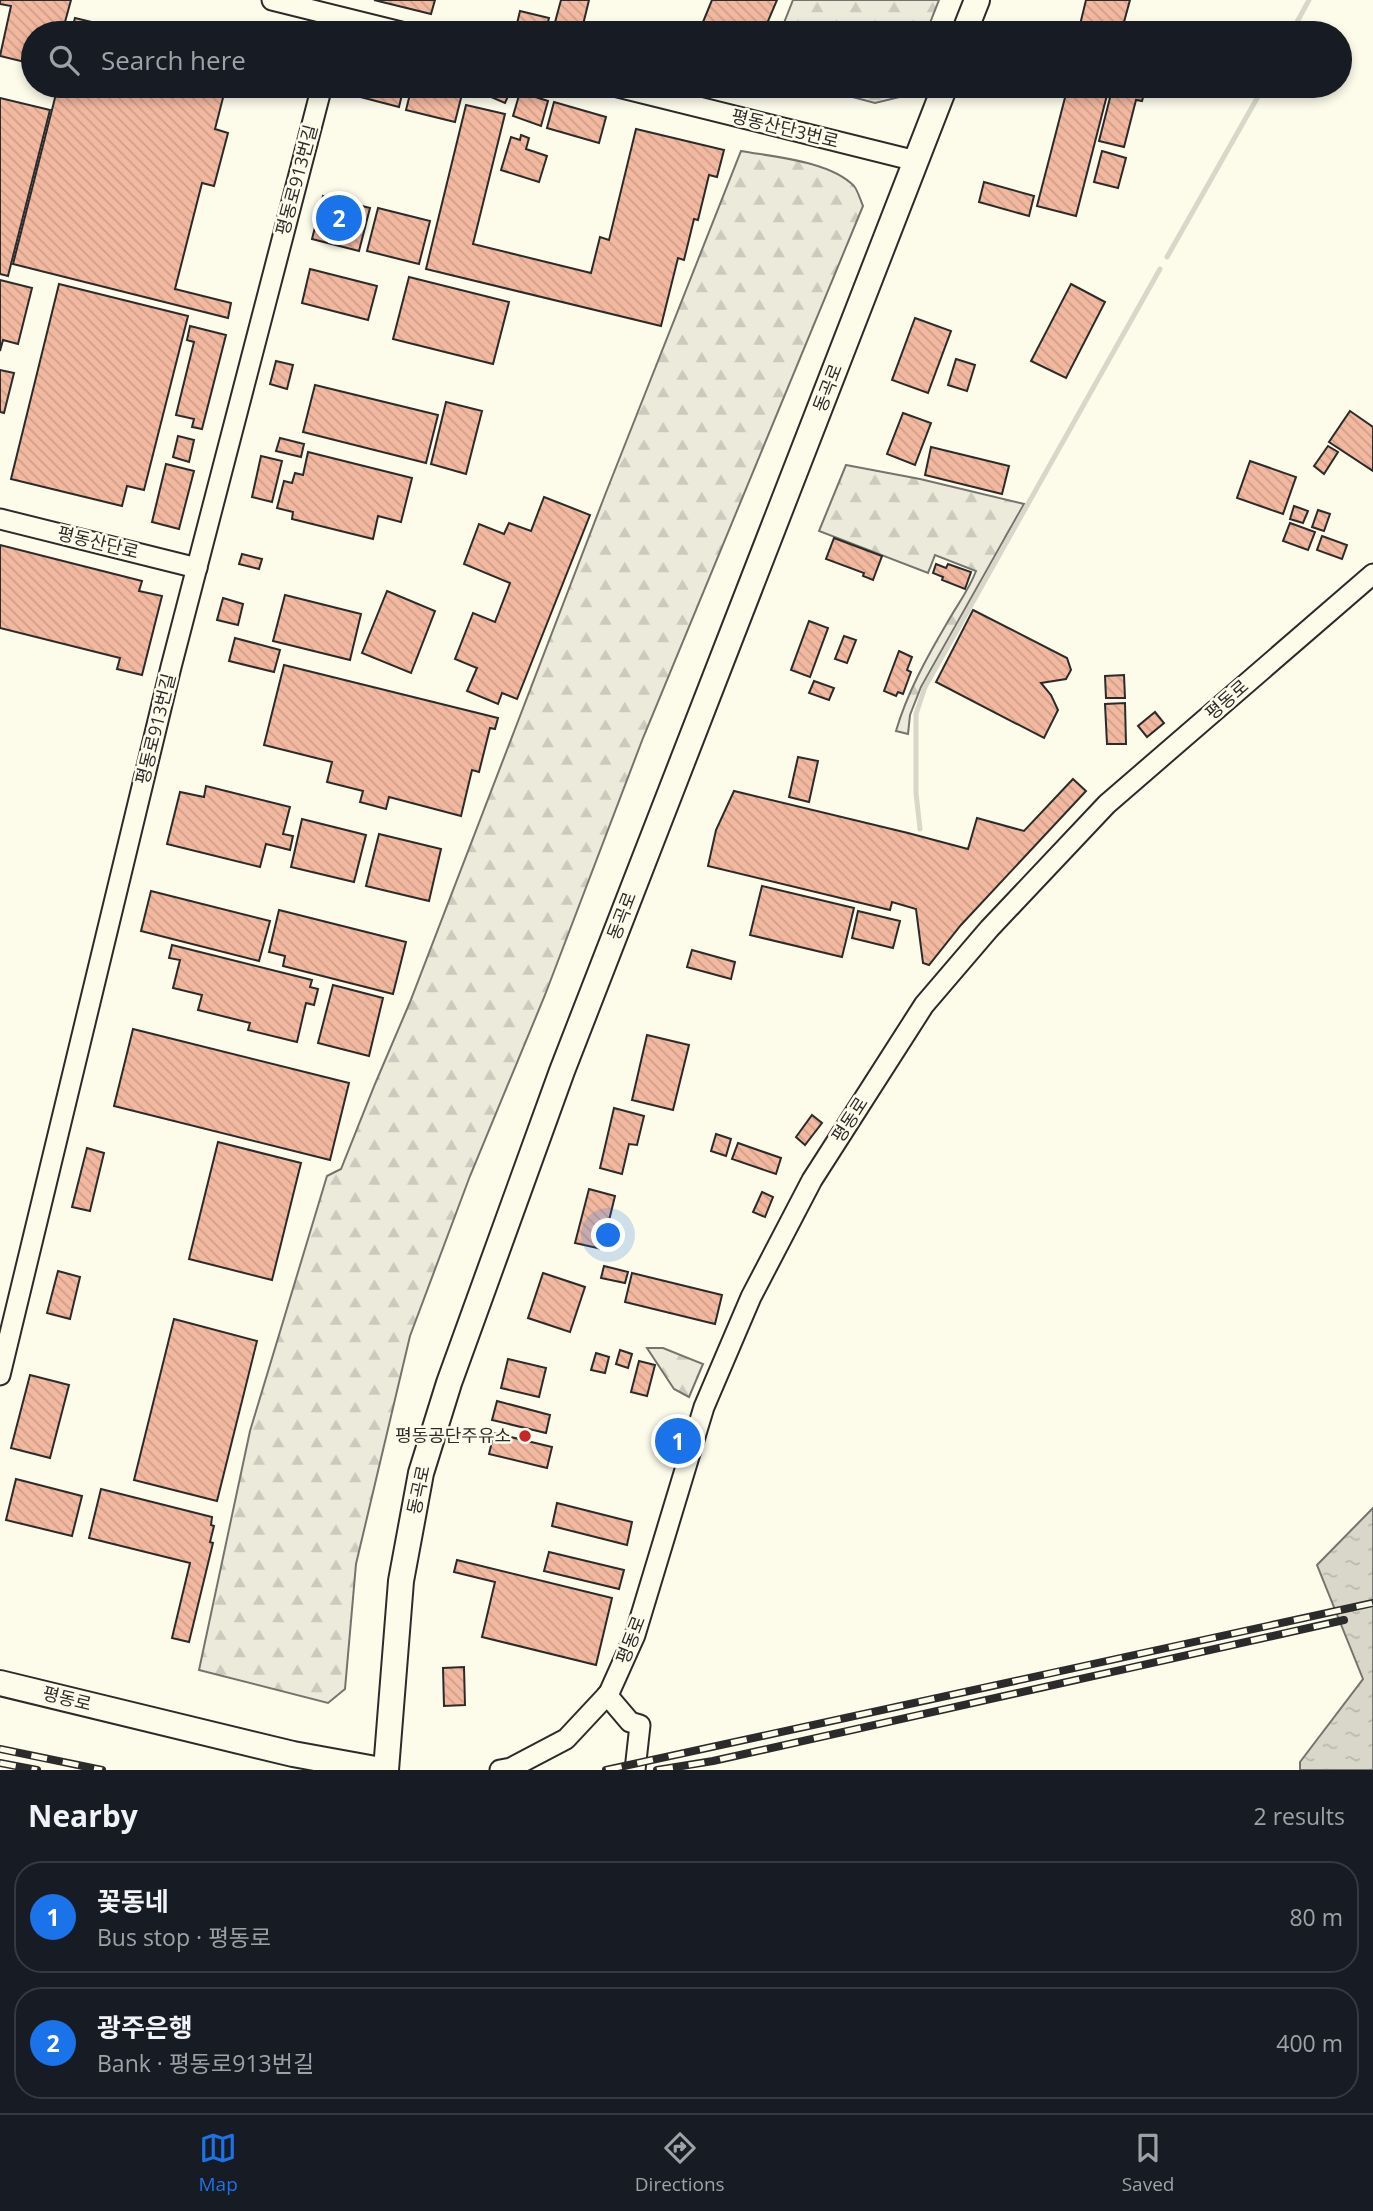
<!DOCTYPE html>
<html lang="en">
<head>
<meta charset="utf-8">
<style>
  :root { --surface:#171b24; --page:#20242c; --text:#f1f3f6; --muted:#9ea1a6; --line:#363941; --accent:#1a73e8 }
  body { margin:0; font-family:"Open Sans","Noto Sans KR",sans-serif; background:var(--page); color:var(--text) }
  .you { position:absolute; left:609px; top:1236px; width:24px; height:24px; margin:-18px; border:5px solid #fff; border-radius:50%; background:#1a73e8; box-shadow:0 0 0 10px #1a73e833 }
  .badge { display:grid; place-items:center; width:46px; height:46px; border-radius:50%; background:var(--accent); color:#fff; font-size:23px; font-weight:700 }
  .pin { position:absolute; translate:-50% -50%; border:4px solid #fff; box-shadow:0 2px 7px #0006 }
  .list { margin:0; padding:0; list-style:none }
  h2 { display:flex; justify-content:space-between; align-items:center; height:91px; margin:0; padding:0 28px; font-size:30px }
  h2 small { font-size:23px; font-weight:400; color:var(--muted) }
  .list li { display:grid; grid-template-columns:46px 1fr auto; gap:21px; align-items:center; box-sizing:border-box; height:112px; margin:0 14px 14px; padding:0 14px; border:2px solid var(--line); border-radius:28px }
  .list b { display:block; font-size:26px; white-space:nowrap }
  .list p { margin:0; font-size:23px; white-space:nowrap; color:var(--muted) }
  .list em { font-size:23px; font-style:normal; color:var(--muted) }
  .icon { flex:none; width:38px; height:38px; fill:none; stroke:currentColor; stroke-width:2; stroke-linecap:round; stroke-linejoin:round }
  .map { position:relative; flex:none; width:1373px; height:1770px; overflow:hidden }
  .search { position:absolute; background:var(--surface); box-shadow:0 4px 10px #0003; left:21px; right:21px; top:21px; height:77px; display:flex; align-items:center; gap:18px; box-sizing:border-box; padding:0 24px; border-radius:38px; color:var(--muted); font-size:26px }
  .sheet { height:343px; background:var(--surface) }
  nav { display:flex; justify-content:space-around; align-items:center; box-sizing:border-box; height:98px; border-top:2px solid var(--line); background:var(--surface); font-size:19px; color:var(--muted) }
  nav a { display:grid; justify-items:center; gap:4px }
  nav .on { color:var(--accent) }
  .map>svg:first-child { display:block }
</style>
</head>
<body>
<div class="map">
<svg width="1373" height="1770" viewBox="0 0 1373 1770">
  <defs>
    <pattern id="forest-firs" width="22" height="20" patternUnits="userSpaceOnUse" patternTransform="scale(1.75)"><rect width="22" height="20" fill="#ecebdb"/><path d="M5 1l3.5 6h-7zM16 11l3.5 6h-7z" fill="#cbcabc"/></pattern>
    <pattern id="water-ripples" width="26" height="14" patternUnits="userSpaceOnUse" patternTransform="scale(1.75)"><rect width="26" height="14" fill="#d8d7c9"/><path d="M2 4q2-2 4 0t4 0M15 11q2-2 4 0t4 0" fill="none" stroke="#bab9ad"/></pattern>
    <pattern id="building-back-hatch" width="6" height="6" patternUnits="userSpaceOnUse" patternTransform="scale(1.75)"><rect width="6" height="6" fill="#f2b8a0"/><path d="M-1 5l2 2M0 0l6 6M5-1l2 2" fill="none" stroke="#d09e8a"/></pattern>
  </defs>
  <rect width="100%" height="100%" fill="#fdfbea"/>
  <g fill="url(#forest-firs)" stroke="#74746e" stroke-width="2">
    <path d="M 793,0 L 939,0 L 926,33 L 780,33 Z"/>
    <path d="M 811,86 L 904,86 L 900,97 L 875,103 Z"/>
    <path d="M 741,151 C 774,157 830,161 854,186 C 858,191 860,199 863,206 L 643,738 L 545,995 L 470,1176 L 410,1336 L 356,1564 L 345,1689 L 328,1703 L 199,1670 L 250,1431 L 327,1176 L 341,1169 L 375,1084 L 410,1002 L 605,495 Z"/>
    <path d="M 846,465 L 920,479 L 1024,504 L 921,687 L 910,715 L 908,734 L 896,731 C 907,693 927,657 947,623 C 957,605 969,590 976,571 L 935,555 L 928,573 L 819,531 Z"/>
    <path d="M 647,1348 L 663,1348 L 703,1364 L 689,1397 L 674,1389 Z"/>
  </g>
  <path fill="url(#water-ripples)" stroke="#74746e" stroke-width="2" d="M 1373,1508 L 1373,1770 L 1300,1770 L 1300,1762 L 1363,1679 L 1317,1565 Z"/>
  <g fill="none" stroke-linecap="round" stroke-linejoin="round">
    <g stroke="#d8d7c9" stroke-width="5">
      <path d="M 1291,33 L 1309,0"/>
      <path d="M 1167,257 L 1264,86"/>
      <path d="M 920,829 L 916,793 L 916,714 L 925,687 L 1160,269"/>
    </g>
  </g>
  <g fill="url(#building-back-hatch)" stroke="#2b2b2b" stroke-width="2">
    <path d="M 0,0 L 71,0 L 62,33 L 33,33 L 33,64 L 0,56 L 11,6 L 0,4 Z"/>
    <path d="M 374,0 L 435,0 L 431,14 Z"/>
    <path d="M 561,0 L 589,0 L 581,33 L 554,26 Z"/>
    <path d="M 712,0 L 777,0 L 763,33 L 731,33 L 703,22 Z"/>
    <path d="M 1086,0 L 1130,0 L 1121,33 L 1078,33 Z"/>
    <path d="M 520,11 L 549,18 L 545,33 L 515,32 Z"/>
    <path d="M 75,18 L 137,33 L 71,33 Z"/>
    <path d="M 58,86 L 226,86 L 215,129 L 228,133 L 214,186 L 202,183 L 175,289 L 231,303 L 228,318 L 13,264 Z"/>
    <path d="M 347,86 L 404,86 L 399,107 L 345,93 Z"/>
    <path d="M 412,86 L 464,86 L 455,122 L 406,110 Z"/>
    <path d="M 1068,86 L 1107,95 L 1076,216 L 1037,206 Z"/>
    <path d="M 1113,86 L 1146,86 L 1142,101 L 1136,100 L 1124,147 L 1099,141 Z"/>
    <path d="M 495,88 L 509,94 L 505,103 L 491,97 Z"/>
    <path d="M 520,92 L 548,101 L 541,126 L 513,116 Z"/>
    <path d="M 0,98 L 50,110 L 8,276 L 0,274 Z"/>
    <path d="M 554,102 L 606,117 L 599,143 L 547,128 Z"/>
    <path d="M 466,105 L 505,114 L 473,244 L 591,273 L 600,237 L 609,240 L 636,129 L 724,150 L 717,177 L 709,175 L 698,220 L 694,219 L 684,260 L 678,258 L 661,326 L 426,269 Z"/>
    <path d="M 521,135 L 529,138 L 526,149 L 547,156 L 539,182 L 501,170 L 511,137 L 520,140 Z"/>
    <path d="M 1102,151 L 1126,158 L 1118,188 L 1094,182 Z"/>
    <path d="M 984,182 L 1034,196 L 1029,216 L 979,202 Z"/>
    <path d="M 323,196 L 370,208 L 359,251 L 312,239 Z"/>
    <path d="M 378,208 L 430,221 L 419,264 L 367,251 Z"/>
    <path d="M 310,269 L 377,286 L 368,320 L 302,303 Z"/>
    <path d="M 409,277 L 509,302 L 493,364 L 393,339 Z"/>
    <path d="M 0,280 L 32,288 L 18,344 L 3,340 L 0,351 Z"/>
    <path d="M 59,284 L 188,316 L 144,490 L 127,486 L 122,506 L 11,479 Z"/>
    <path d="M 1071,284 L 1105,302 L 1066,378 L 1031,361 Z"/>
    <path d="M 915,318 L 951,331 L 928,393 L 892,380 Z"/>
    <path d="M 190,326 L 226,335 L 202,429 L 192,427 L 194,419 L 176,415 L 194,342 L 187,340 Z"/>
    <path d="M 956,359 L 975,365 L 967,391 L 948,385 Z"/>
    <path d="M 276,361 L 293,365 L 287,389 L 270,384 Z"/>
    <path d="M 0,370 L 14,373 L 4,413 L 0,412 Z"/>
    <path d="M 315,385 L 438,415 L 426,463 L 303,432 Z"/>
    <path d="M 446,402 L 482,411 L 466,474 L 431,464 Z"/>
    <path d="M 1350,411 L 1373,427 L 1373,471 L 1329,442 Z"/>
    <path d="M 903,413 L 931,423 L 915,465 L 887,454 Z"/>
    <path d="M 178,436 L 194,440 L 189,462 L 173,457 Z"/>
    <path d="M 280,438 L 304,444 L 301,457 L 276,451 Z"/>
    <path d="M 1328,446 L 1338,452 L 1324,474 L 1314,466 Z"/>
    <path d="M 931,447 L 1009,466 L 1002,494 L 925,475 Z"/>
    <path d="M 308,452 L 412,478 L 401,522 L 378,516 L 373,539 L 292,519 L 293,512 L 277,508 L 284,481 L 292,483 L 295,473 L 303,475 Z"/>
    <path d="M 261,456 L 282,461 L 272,502 L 252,497 Z"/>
    <path d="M 1250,461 L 1296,477 L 1283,514 L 1237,498 Z"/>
    <path d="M 166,464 L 194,471 L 179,529 L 152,522 Z"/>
    <path d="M 544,497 L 590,515 L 517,699 L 502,693 L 498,704 L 467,691 L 477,668 L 455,659 L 473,613 L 495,622 L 510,583 L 464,564 L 479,524 L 504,534 L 509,523 L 531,531 Z"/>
    <path d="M 1294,506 L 1308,511 L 1303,523 L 1290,519 Z"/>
    <path d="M 1318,510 L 1330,514 L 1324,531 L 1312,527 Z"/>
    <path d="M 1290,523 L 1315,532 L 1308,550 L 1283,541 Z"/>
    <path d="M 1322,536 L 1347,545 L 1342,559 L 1317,550 Z"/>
    <path d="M 834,538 L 882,556 L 873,580 L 863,576 L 864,573 L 826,559 Z"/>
    <path d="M 0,545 L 142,581 L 139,591 L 162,596 L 142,675 L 117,669 L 120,658 L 0,628 Z"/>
    <path d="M 242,554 L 262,559 L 259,569 L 239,564 Z"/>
    <path d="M 936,564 L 946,568 L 948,564 L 971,572 L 965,589 L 942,580 L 943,577 L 933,573 Z"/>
    <path d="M 387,591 L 435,611 L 411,673 L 362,653 Z"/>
    <path d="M 285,595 L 361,614 L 350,660 L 273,641 Z"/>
    <path d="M 223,598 L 243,604 L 238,625 L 217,620 Z"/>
    <path d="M 973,610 L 1067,658 L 1071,670 L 1066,679 L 1041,683 L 1051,695 L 1058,710 L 1044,738 L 936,682 Z"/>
    <path d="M 809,621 L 828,628 L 810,677 L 791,670 Z"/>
    <path d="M 844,636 L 856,640 L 847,663 L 835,659 Z"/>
    <path d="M 235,638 L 280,650 L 274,672 L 229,661 Z"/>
    <path d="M 899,651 L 912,657 L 907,670 L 911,672 L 903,694 L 898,692 L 896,696 L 884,691 Z"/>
    <path d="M 284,665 L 498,718 L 495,729 L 490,728 L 479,772 L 472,770 L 461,816 L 389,797 L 386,809 L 360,802 L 363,791 L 327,782 L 332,762 L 264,745 Z"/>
    <path d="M 1124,675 L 1125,698 L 1106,698 L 1105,676 Z"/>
    <path d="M 814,681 L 834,688 L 829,700 L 809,693 Z"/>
    <path d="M 1125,703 L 1126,744 L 1107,744 L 1105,704 Z"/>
    <path d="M 1155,712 L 1164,723 L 1147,737 L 1138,726 Z"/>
    <path d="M 798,757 L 818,761 L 809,802 L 789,797 Z"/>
    <path d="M 1073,779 L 1086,791 L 961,925 L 929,965 L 923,963 L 916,909 L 892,902 L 890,910 L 708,866 L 716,830 L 734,791 L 908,833 L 968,849 L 977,818 L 1024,831 Z"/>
    <path d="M 206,786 L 290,807 L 283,834 L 293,836 L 290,850 L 266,844 L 260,867 L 167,844 L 180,792 L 204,797 Z"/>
    <path d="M 302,819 L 366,835 L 354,882 L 291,867 Z"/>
    <path d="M 379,834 L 441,849 L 429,901 L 366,886 Z"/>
    <path d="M 762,886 L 854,908 L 842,957 L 750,935 Z"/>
    <path d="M 151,891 L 270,921 L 259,961 L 141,931 Z"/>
    <path d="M 279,910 L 406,942 L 393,994 L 283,966 L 285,956 L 269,952 Z"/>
    <path d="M 858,911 L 900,921 L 893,948 L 852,938 Z"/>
    <path d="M 172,945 L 312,980 L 310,987 L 318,989 L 314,1005 L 306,1003 L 297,1042 L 248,1030 L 250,1023 L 198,1010 L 202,995 L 173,988 L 180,960 L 169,958 Z"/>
    <path d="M 692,950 L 735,962 L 731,979 L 687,967 Z"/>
    <path d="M 333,985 L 383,998 L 369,1056 L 318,1043 Z"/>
    <path d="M 133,1029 L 349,1083 L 330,1160 L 114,1106 Z"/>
    <path d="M 647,1035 L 689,1045 L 673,1110 L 632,1100 Z"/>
    <path d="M 614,1108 L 644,1116 L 637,1145 L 629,1144 L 622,1174 L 600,1168 Z"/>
    <path d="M 812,1115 L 822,1123 L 805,1145 L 796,1137 Z"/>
    <path d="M 716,1134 L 731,1139 L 726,1156 L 711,1151 Z"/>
    <path d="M 218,1142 L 301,1163 L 272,1280 L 189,1259 Z"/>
    <path d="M 738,1143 L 781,1158 L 776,1174 L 732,1159 Z"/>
    <path d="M 87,1148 L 104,1153 L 90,1211 L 72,1207 Z"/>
    <path d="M 589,1189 L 615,1196 L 602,1249 L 575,1243 Z"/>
    <path d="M 762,1192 L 773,1197 L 765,1217 L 753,1212 Z"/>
    <path d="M 604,1266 L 628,1272 L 625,1283 L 601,1278 Z"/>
    <path d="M 58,1271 L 80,1277 L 70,1319 L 47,1313 Z"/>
    <path d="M 543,1273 L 585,1287 L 570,1332 L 528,1318 Z"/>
    <path d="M 632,1273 L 722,1295 L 715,1324 L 625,1302 Z"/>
    <path d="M 174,1319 L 257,1341 L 217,1501 L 134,1480 Z"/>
    <path d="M 620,1350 L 632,1354 L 628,1368 L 616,1364 Z"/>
    <path d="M 596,1353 L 609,1357 L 605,1373 L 591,1370 Z"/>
    <path d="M 508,1359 L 546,1368 L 539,1397 L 501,1388 Z"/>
    <path d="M 639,1361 L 655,1365 L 647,1396 L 631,1392 Z"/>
    <path d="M 30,1375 L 69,1385 L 50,1458 L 11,1448 Z"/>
    <path d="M 497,1401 L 550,1415 L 546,1433 L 492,1420 Z"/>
    <path d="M 494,1433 L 552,1447 L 547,1468 L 489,1454 Z"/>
    <path d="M 16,1479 L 82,1496 L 72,1536 L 6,1520 Z"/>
    <path d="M 101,1489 L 212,1517 L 211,1525 L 214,1526 L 210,1542 L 213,1543 L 189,1642 L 172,1638 L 190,1563 L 89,1538 Z"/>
    <path d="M 557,1503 L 632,1522 L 627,1545 L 552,1526 Z"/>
    <path d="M 549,1552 L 624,1570 L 619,1589 L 544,1571 Z"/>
    <path d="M 457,1560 L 612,1598 L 596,1665 L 482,1637 L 495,1582 L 454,1572 Z"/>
    <path d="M 464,1667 L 465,1705 L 444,1706 L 443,1668 Z"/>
  </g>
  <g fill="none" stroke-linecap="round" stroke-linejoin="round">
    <defs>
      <g id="minor">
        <path d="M 272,0 L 405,33"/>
        <path d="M 614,86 L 916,161"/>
        <path d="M 0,519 L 197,568"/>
        <path d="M 0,1375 L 171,667 L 322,86"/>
        <path d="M 607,1695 L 630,1722 L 640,1725 L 635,1770"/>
        <path d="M 500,1770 L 511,1768 L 566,1739 L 609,1693 L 635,1635 L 704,1407 L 751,1297 L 812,1180 L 924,1005 L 989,929 L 1107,804 L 1373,574"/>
      </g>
      <g id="major">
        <path d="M 964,33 L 977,0"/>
        <path d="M 0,1683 L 293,1754 L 381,1770"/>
        <path d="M 386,1770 L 401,1581 L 421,1473 L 449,1383 L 562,1071 L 945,86"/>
      </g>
    </defs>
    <use href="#minor" stroke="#2b2b2b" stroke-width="23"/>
    <use href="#major" stroke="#2b2b2b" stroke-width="28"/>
    <use href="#minor" stroke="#fdfbea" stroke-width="19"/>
    <use href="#major" stroke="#fdfbea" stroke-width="24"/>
    <defs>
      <g id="rail">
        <path d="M 0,1749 L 102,1770"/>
        <path d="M 0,1763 L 37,1770"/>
        <path d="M 606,1770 L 1373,1603"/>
        <path d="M 657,1770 L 713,1761 L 1344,1620"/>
      </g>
    </defs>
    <use href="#rail" stroke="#2b2b2b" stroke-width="8"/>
    <use href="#rail" stroke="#fdfbea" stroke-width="5" stroke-dasharray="16" stroke-linecap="butt"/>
  </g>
  <circle fill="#c62828" stroke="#fdfbea" stroke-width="2.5" cx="525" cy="1436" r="7"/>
  <g text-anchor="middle" stroke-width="5" stroke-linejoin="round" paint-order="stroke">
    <g font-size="18" fill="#2b2b2b" stroke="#fdfbea">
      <text transform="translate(785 129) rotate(14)" y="6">평동산단3번로</text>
      <text transform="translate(297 180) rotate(-75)" y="6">평동로913번길</text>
      <text transform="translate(828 388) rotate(-69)" y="6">동곡로</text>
      <text transform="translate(98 543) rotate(14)" y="6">평동산단로</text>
      <text transform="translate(1227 700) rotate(-41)" y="6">평동로</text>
      <text transform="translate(156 729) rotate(-76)" y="6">평동로913번길</text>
      <text transform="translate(622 916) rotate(-69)" y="6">동곡로</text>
      <text transform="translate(850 1120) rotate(-57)" y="6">평동로</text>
      <text transform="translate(419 1490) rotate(-78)" y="6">동곡로</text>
      <text transform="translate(631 1640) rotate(-69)" y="6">평동로</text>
      <text transform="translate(67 1699) rotate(14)" y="6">평동로</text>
    </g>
    <g font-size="18" fill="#2b2b2b" stroke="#fdfbea" text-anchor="end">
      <text x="511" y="1442">평동공단주유소</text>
    </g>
  </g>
</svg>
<div class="you"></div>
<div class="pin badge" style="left:678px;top:1441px">1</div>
<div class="pin badge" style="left:339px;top:218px">2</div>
<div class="search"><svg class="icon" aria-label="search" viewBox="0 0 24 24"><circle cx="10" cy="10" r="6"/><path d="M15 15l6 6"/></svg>Search here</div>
</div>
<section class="sheet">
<h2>Nearby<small>2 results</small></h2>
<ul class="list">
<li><span class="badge">1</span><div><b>꽃동네</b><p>Bus stop · 평동로</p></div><em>80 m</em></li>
<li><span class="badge">2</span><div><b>광주은행</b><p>Bank · 평동로913번길</p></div><em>400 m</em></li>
</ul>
</section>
<nav>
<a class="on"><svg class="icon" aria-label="map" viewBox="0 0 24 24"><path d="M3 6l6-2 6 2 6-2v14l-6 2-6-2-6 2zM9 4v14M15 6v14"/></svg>Map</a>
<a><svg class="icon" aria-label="directions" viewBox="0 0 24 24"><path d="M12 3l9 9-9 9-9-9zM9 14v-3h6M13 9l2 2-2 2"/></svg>Directions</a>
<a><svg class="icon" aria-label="saved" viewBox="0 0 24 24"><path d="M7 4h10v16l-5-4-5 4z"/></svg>Saved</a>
</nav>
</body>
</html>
